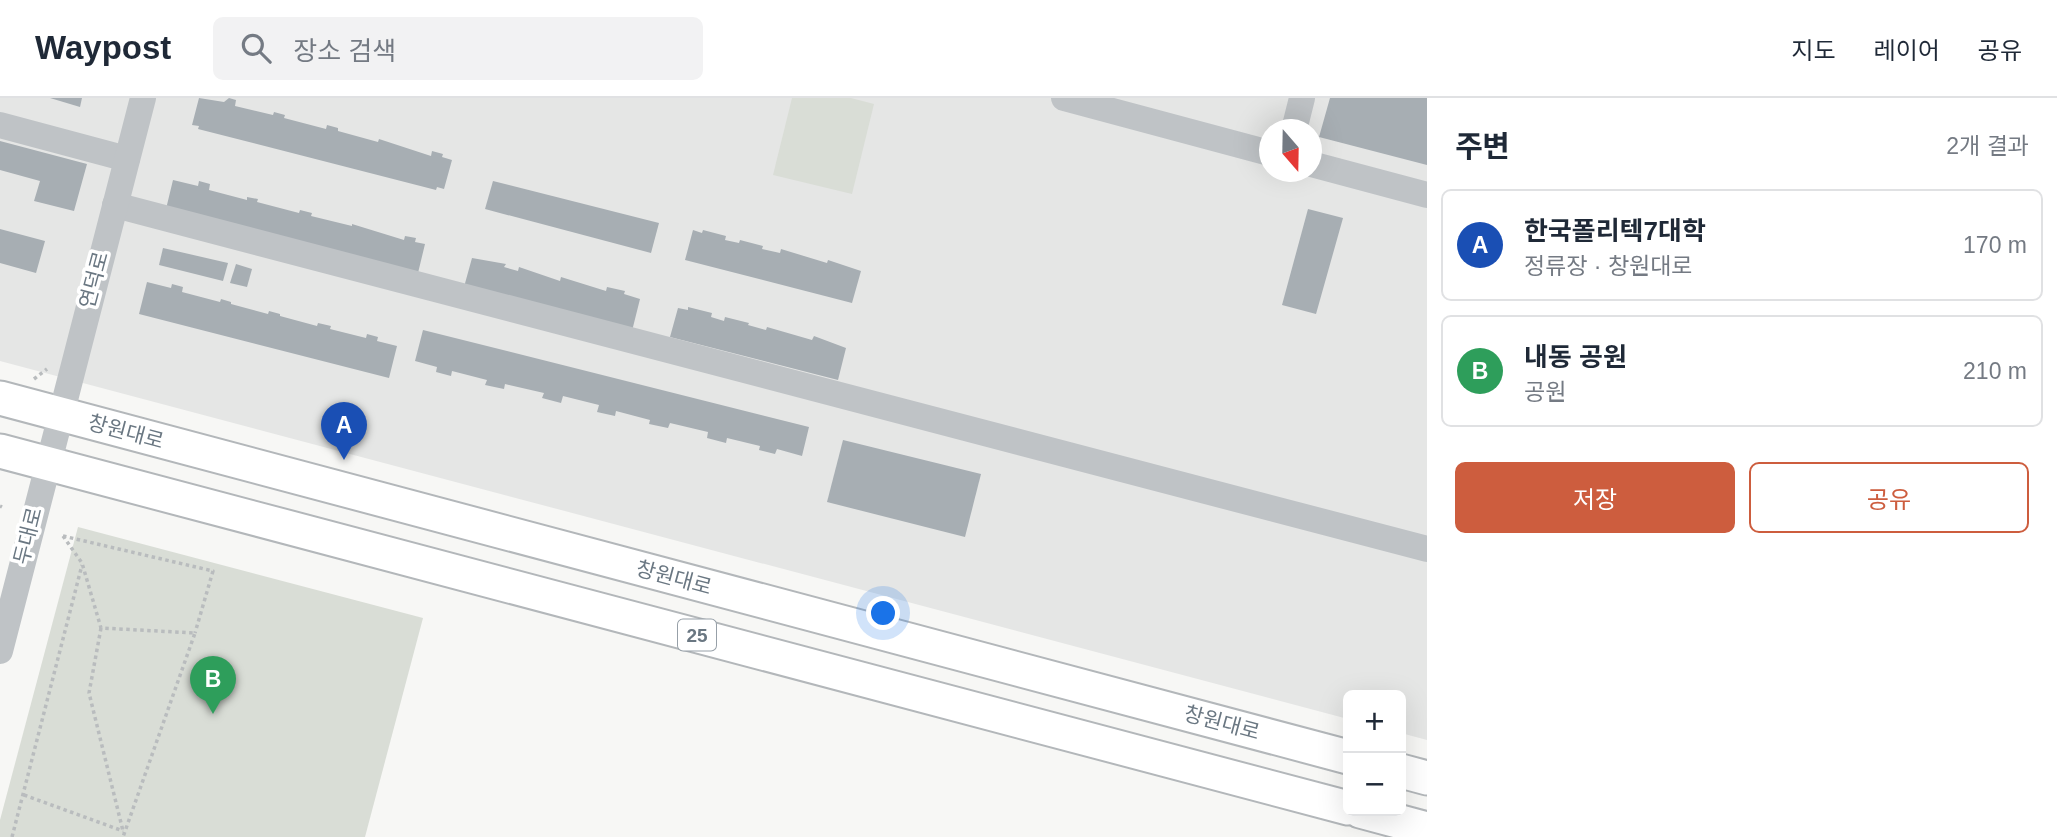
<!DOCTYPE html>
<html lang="ko">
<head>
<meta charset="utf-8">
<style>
  :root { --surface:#fff; --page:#f2f2f3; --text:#1f2937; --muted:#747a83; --line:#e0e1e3; --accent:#cd5d3e }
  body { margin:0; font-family:Helvetica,"Noto Sans KR",sans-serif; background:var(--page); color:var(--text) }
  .controls { position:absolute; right:21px; bottom:21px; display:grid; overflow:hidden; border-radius:10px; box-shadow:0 7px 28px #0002 }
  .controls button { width:63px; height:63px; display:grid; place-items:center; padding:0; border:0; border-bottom:2px solid var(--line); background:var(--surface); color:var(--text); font:35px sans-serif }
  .compass { position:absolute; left:1259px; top:21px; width:63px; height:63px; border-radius:50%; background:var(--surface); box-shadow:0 7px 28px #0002; rotate:160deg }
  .you { position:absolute; left:884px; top:516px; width:24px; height:24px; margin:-18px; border:5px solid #fff; border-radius:50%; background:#1a73e8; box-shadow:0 0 0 10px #1a73e833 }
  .badge { display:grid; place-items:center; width:46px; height:46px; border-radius:50%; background:var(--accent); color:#fff; font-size:23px; font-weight:700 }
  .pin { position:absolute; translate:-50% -58px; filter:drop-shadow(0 2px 4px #0008) }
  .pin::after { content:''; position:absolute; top:37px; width:24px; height:21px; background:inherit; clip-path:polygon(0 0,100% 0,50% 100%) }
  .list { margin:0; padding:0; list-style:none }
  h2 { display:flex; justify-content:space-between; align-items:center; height:91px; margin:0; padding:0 28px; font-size:30px }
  h2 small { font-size:23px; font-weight:400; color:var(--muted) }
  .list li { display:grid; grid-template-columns:46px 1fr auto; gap:21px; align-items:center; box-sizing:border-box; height:112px; margin:0 14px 14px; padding:0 14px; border:2px solid var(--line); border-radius:10px }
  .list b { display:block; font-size:26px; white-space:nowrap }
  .list p { margin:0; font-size:23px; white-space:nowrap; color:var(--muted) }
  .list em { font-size:23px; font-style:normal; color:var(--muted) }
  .actions { display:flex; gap:14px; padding:21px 28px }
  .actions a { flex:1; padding:16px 0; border:2px solid var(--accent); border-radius:10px; text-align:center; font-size:24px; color:var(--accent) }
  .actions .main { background:var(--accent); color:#fff }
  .icon { flex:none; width:38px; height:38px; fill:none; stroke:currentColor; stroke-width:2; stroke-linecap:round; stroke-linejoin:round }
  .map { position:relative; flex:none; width:1427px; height:739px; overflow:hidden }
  header { display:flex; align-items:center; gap:42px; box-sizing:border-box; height:98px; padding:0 35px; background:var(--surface); border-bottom:2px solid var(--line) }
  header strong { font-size:33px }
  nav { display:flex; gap:38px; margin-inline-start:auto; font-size:24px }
  .search { width:490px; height:63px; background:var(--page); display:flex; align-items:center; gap:18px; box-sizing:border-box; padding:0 24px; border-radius:10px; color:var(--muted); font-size:26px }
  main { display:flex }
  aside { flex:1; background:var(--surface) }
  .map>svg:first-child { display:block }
</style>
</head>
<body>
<header>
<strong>Waypost</strong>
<div class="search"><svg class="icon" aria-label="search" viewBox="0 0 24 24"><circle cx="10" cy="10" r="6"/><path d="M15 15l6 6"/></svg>장소 검색</div>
<nav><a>지도</a><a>레이어</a><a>공유</a></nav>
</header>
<main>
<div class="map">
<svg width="1427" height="739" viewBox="0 0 1427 739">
  <rect width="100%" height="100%" fill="#f7f7f5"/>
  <path fill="#e5e6e5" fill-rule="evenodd" d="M 0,0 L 1427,0 L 1427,642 L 1401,635 L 1401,597 L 1348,597 L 1348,621 L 0,263 ZM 1269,32 L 1311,32 L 1311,74 L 1269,74 Z"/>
  <g fill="#d9ddd6">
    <path d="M 792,0 L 851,0 L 874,6 L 852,96 L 773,77 Z"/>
    <path d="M 78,429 L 423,520 L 365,739 L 0,739 L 0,722 Z"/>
  </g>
  <g fill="#a7aeb3">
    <path d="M 50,0 L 82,0 L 80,9 Z"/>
    <path d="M 199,0 L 224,4 L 229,0 L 236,2 L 235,8 L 273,17 L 274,14 L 285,17 L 284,20 L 326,31 L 327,27 L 338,30 L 338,33 L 378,44 L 379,41 L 431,58 L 432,53 L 443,56 L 442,59 L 452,62 L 444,91 L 437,89 L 436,92 L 198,31 L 199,28 L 192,27 Z"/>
    <path d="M 1330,0 L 1427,0 L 1427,67 L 1319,39 Z"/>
    <path d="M 0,43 L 87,66 L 74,113 L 34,103 L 40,83 L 0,72 Z"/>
    <path d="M 173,82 L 198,88 L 199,83 L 210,86 L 209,92 L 247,102 L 247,99 L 258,101 L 257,104 L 299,115 L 300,112 L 312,115 L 311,118 L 352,128 L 352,126 L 404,142 L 405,138 L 416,140 L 415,144 L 425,146 L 418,175 L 166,111 Z"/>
    <path d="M 493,83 L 659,125 L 651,155 L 485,111 Z"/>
    <path d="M 1308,111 L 1343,120 L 1316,216 L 1282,207 Z"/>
    <path d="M 0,131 L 45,143 L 36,175 L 0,165 Z"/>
    <path d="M 693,132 L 702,135 L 703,132 L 726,138 L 725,142 L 739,145 L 740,142 L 763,148 L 762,151 L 780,155 L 781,151 L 827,165 L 828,162 L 861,173 L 852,205 L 685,162 Z"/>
    <path d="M 163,150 L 228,165 L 223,183 L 159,167 Z"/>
    <path d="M 472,160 L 506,166 L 504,169 L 518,173 L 519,169 L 560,183 L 561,179 L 606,193 L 607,189 L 625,193 L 624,196 L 640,201 L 632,233 L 464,189 Z"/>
    <path d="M 236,166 L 252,171 L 247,189 L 230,185 Z"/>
    <path d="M 147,184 L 171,190 L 172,186 L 183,189 L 182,194 L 220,204 L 221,201 L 231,204 L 231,206 L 268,216 L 269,213 L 280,216 L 280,218 L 317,228 L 318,225 L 331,228 L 330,231 L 366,240 L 367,236 L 378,239 L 377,243 L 397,248 L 389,280 L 139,216 Z"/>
    <path d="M 688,209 L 712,215 L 711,219 L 724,223 L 725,219 L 749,225 L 748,227 L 766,232 L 767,229 L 812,242 L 814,238 L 846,250 L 838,282 L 670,239 L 678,210 L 688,212 Z"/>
    <path d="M 423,232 L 809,329 L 802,358 L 777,351 L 775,356 L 759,352 L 760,348 L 727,340 L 726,345 L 707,340 L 708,334 L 670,325 L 668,330 L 649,326 L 650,322 L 616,313 L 615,318 L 597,314 L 599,307 L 563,298 L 561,305 L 542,300 L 544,295 L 505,286 L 504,291 L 485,287 L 487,282 L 452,273 L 451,278 L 436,274 L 437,269 L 415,263 Z"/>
    <path d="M 843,342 L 981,376 L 965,439 L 827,404 Z"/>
  </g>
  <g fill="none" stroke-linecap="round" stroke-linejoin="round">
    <defs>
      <g id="major">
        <path d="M 0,300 L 1348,659"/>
        <path d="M 0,353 L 1348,710"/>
        <path d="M 1401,673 L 1427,680"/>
        <path d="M 1360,713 L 1427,731"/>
      </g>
    </defs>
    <use href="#major" stroke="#b3b7ba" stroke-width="37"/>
    <g stroke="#b9bcbe" stroke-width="3.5" stroke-dasharray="3.5 3.5" stroke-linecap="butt">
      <path d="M 34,281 L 47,271"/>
      <path d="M 0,408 L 2,409"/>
      <path d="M 63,438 L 82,465 L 101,530 L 195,535 L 123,739"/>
      <path d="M 63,438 L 213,473 L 195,535"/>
      <path d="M 101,530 L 89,595 L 123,733"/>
      <path d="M 24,697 L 123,733"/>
      <path d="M 12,739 L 82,467"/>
    </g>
    <g stroke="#bfc3c6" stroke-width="26">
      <path d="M 1064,0 L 1269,55"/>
      <path d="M 0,27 L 127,61"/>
      <path d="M 1294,32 L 1302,0"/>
      <path d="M 1311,66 L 1427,97"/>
      <path d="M 115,107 L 1427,451"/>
      <path d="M 0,553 L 143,0"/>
    </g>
    <use href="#major" stroke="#fff" stroke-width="33"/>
  </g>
  <g text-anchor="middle" stroke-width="7" stroke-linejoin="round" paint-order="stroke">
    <rect fill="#fff" stroke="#97a0a8" stroke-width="2" x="678" y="521.5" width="38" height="31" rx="5"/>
    <g font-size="19" font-weight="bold" fill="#6a7782">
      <text x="697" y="544">25</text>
    </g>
    <g font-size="21" fill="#6a7782" stroke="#fff">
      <text transform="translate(94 182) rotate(-75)" y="7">연덕로</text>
      <text transform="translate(126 334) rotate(15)" y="7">창원대로</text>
      <text transform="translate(28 438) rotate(-76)" y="7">두대로</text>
      <text transform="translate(674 480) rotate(15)" y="7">창원대로</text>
      <text transform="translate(1222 625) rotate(15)" y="7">창원대로</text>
    </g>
  </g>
</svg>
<div class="controls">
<button>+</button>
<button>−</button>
</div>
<svg class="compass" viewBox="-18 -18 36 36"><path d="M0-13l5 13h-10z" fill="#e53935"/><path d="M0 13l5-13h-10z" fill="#747a83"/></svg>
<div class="you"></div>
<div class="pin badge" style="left:344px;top:362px;background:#1a4fb4">A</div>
<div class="pin badge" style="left:213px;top:616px;background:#2e9e5b">B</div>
</div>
<aside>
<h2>주변<small>2개 결과</small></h2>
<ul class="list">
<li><span class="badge" style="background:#1a4fb4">A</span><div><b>한국폴리텍7대학</b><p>정류장 · 창원대로</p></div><em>170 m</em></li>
<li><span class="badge" style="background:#2e9e5b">B</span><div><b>내동 공원</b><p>공원</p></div><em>210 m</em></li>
</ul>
<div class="actions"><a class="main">저장</a><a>공유</a></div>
</aside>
</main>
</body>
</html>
